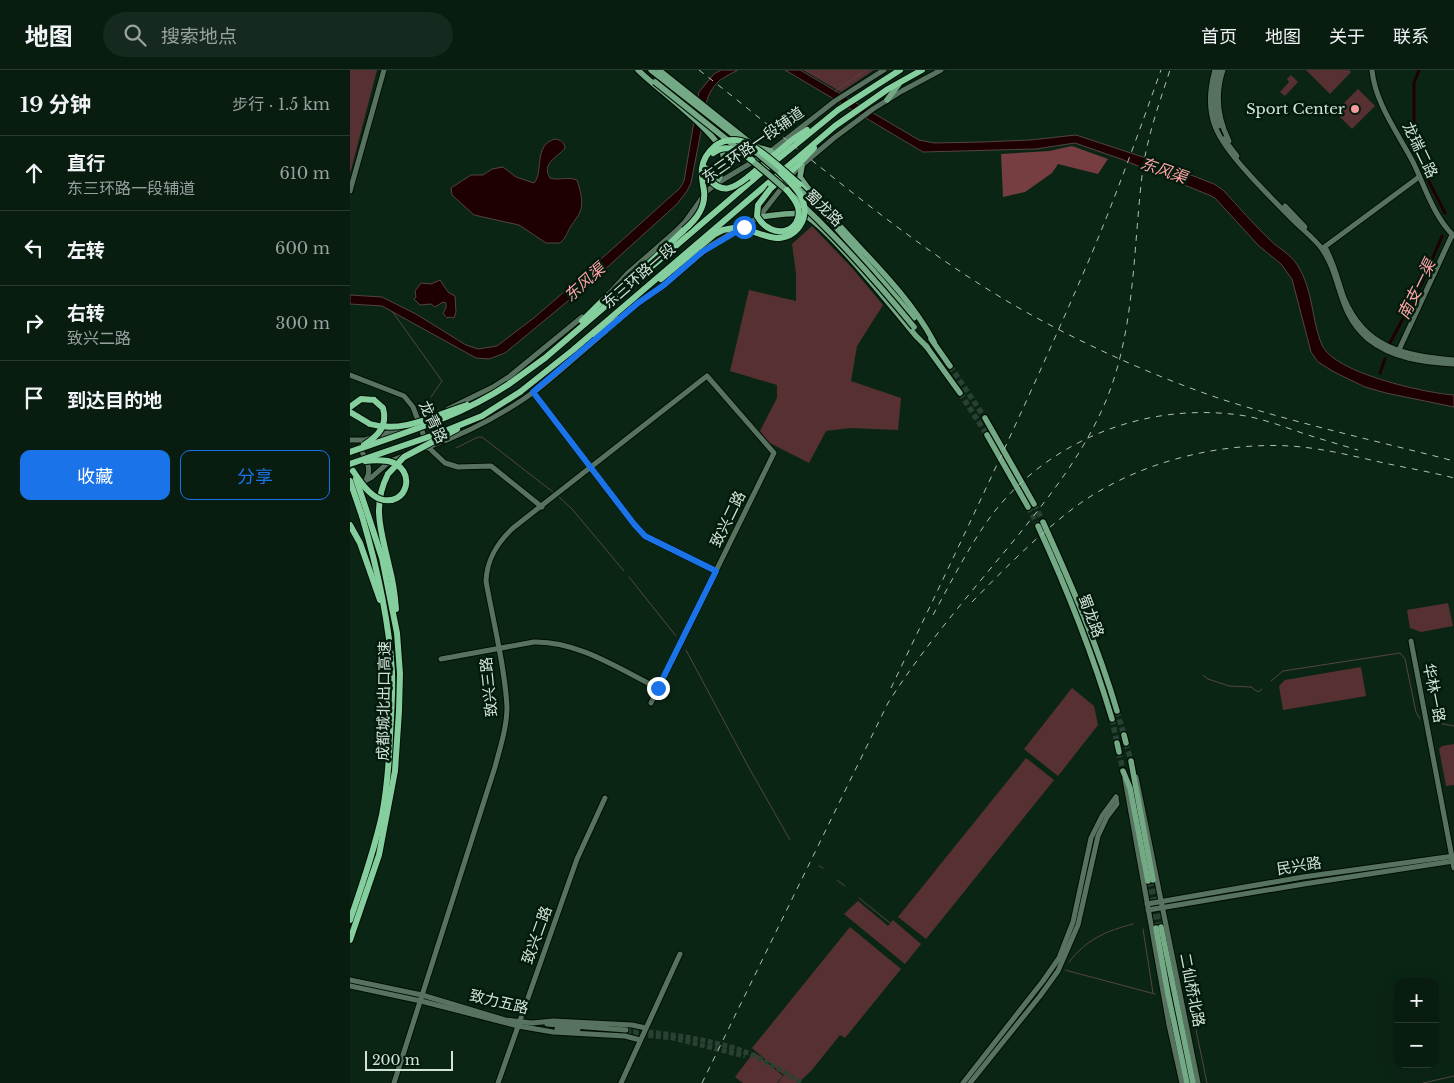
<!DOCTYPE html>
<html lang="zh">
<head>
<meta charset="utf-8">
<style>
  :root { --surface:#081c10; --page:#16291e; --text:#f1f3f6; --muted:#98a19f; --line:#293a30; --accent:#1a73e8 }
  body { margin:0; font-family:"Libre Baskerville","Noto Sans SC",serif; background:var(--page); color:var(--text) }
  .controls { position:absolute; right:15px; bottom:15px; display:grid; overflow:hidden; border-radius:10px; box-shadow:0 5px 20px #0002 }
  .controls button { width:45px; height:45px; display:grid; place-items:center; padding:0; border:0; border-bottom:1px solid var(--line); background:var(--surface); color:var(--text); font:25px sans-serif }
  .scale { position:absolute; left:15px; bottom:12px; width:88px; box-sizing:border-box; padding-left:5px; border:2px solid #d3e2d7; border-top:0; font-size:14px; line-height:18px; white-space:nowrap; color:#d3e2d7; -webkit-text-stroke:4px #031b0d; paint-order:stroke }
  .stop { position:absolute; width:15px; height:15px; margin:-11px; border:4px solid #1a73e8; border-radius:50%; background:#fff }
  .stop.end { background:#1a73e8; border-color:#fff; box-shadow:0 1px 5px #0008 }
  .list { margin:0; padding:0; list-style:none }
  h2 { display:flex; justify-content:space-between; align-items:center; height:65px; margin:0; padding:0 20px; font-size:21px }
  h2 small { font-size:16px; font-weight:400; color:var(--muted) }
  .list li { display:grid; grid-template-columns:32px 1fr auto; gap:15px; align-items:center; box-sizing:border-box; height:75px; padding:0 20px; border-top:1px solid var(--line) }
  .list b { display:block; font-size:19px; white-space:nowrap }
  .list p { margin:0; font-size:16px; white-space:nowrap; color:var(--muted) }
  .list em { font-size:16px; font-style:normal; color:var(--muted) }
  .actions { display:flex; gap:10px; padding:15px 20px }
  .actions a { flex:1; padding:11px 0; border:1px solid var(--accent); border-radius:10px; text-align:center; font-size:18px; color:var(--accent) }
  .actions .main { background:var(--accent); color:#fff }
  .icon { flex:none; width:28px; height:28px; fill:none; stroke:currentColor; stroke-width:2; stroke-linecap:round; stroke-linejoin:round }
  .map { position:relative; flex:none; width:1104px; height:1013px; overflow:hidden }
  header { display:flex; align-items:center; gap:30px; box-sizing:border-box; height:70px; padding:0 25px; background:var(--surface); border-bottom:1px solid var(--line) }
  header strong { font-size:24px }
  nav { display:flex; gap:28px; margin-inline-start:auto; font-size:18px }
  .search { width:350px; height:45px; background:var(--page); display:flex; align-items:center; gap:12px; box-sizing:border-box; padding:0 18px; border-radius:28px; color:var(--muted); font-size:19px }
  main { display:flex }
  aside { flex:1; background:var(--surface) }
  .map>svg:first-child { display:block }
</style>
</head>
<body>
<header>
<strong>地图</strong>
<div class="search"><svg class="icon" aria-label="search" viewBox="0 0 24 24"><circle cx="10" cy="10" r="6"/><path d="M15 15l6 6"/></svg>搜索地点</div>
<nav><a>首页</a><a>地图</a><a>关于</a><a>联系</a></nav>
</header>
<main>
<aside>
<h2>19 分钟<small>步行 · 1.5 km</small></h2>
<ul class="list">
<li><svg class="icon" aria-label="ahead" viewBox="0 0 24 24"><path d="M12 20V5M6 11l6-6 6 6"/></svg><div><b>直行</b><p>东三环路一段辅道</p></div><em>610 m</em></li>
<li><svg class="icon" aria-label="left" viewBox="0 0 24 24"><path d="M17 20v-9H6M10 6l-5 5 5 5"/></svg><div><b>左转</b></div><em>600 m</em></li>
<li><svg class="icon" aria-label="right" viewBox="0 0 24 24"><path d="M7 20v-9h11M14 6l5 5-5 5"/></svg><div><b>右转</b><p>致兴二路</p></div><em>300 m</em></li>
<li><svg class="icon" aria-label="arrive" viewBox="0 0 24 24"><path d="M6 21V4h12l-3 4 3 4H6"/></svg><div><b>到达目的地</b></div></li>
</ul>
<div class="actions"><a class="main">收藏</a><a>分享</a></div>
</aside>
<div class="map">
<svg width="1104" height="1013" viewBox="0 0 1104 1013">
  <rect width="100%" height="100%" fill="#0b2515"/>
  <g fill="#573132">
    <path d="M 0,0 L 27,0 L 0,104 Z"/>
    <path d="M 453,0 L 524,0 L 491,22 Z"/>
    <path d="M 956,0 L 999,0 L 1001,2 L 980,24 Z"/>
    <path d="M 941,5 L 948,12 L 935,26 L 930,22 L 939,12 L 937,9 Z"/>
    <path d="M 1008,19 L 1025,36 L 1002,59 L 985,42 Z"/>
    <path d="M 462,156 L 503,199 L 533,235 L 507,276 L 501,311 L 551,328 L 548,360 L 500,358 L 476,361 L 459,393 L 418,372 L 410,361 L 427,328 L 427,315 L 380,301 L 399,220 L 446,231 L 446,203 L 442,174 Z"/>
    <path d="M 1098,533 L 1103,556 L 1071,562 L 1060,558 L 1057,540 Z"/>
    <path d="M 1011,597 L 1016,626 L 933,640 L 929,616 L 935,610 Z"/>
    <path d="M 722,618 L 744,636 L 748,655 L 708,706 L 674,679 Z"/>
    <path d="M 1104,674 L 1104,715 L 1096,716 L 1089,679 L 1092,676 Z"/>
    <path d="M 676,688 L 704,710 L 576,869 L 548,847 Z"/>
    <path d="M 508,831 L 538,856 L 543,850 L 571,874 L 555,894 L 494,844 Z"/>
    <path d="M 500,857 L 551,899 L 495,968 L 490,965 L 461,1001 L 448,1013 L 428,1013 L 434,1005 L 402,978 Z"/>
    <path d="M 404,982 L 433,1006 L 427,1013 L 393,1013 L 385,1007 Z"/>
  </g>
  <path fill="#763e40" d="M 722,76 L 758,89 L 748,104 L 708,94 L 702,103 L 675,122 L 653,127 L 651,84 L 699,81 Z"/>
  <g fill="#1e0003" stroke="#544443">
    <path d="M 371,0 L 388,0 C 371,9 364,11 357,30 L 341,113 L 337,121 L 327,134 L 241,212 L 155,283 L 139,289 L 126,288 L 32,236 L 0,234 L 0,225 L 32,227 L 66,244 L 116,275 L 128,279 L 147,276 L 185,247 L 230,208 L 330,118 L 334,111 L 349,22 L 364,4 Z"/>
    <path d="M 435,0 L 450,0 L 569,70 L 584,73 L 633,72 L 680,70 L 726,65 L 802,90 L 864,114 L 873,120 C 889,137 904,155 920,170 C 929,179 941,184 948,196 C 964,223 961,249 972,275 C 984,303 1075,323 1104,325 L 1104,337 L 1036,323 L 1015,317 L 984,302 L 968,292 L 961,282 L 942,209 L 931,194 L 909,176 L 865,128 L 859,125 L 771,89 L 725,73 L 686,79 L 573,82 Z"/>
    <path d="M 205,69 C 211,70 214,72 215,78 C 207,88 191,93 200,108 C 210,111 217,106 227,110 C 230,119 234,133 230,142 C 228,147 224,151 221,156 C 217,162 216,168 210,173 L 196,173 L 169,155 L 124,145 L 102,125 L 101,118 L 121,105 L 133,105 L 142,99 L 153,97 L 166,107 L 184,113 C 194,102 183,75 205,69 Z"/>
    <path d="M 90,210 L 98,222 L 105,226 L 106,242 L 104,248 L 100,247 L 97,248 L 93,243 L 96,238 L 96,233 L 93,232 L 85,237 L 81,234 L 70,235 L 64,229 L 66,227 L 65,221 L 71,213 L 81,214 Z"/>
  </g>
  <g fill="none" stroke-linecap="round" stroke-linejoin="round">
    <g stroke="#544443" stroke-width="1">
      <path d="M 485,21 L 516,0"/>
      <path d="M 42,241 L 92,311 L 81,327"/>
      <path d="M 106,378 L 128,367 L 132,367 L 203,422"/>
      <path d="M 209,427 L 222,439 L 274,501"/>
      <path d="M 279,507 L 326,566"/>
      <path d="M 336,580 L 398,696 L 440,770"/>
      <path d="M 853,605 L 858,609 L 879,616 L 901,617 L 908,622 L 912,619"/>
      <path d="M 921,611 L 933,601 L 1050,583 L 1055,589 L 1066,642 L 1070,649"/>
      <path d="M 1083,652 L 1104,656"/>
      <path d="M 469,796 L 473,798"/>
      <path d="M 487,810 L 495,816"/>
      <path d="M 509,828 L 540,853"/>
      <path d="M 793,859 L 803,923"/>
      <path d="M 719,892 C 737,869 756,861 783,854"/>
      <path d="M 715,900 L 805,924"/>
      <path d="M 839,934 L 841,934 L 842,939"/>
      <path d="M 846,960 L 857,1013"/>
      <path d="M 1073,1013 L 1104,1006"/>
    </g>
    <g stroke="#1e0003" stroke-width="3">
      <path d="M 1069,0 L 1064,13 L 1064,63 L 1074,102 L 1095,143"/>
      <path d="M 1040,273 L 1073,211 L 1092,166"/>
      <path d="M 1030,303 L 1035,289"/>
    </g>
    <g stroke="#294132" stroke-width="5" stroke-dasharray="5 2.5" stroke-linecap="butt">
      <path d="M 276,960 C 314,963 354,968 390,980 C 412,988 432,1001 452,1013"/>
      <path d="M 276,963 L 323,968 L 395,986"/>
    </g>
    <g stroke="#294132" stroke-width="5.5" stroke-dasharray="5.5 3" stroke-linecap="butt">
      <path d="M 600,296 L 635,348"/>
      <path d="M 610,323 L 637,365"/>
      <path d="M 684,434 L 693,452"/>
      <path d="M 678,437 L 688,456"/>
      <path d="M 767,641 L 774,665"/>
      <path d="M 762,649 L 767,673"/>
      <path d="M 776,673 L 781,691"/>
      <path d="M 769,682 L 773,701"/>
      <path d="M 803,810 L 811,857"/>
      <path d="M 798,811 L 806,858"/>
    </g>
    <defs>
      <g id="secondary">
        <path d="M 865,0 C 852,46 867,69 897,102 C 912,119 929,136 945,152 C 953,160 965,169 972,179 C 992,208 987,243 1018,269 C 1043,289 1074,292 1104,294"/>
        <path d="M 873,0 C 865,24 868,49 879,71"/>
        <path d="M 1022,0 C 1025,33 1048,63 1063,92 C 1075,117 1084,147 1104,166"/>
        <path d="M 869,56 C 863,37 864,19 869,0"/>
        <path d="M 874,69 L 887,86"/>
        <path d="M 0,121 L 34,0"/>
        <path d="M 935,136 L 955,157"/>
        <path d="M 975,177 C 984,193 988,211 994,228 C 1015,279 1054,285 1104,290"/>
        <path d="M 973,178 L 1069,107"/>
        <path d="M 256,227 L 278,203 L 325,162 L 335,152 L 357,121 L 366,114 L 421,81 L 485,31 L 534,0"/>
        <path d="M 268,250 L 288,233 L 314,215 L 360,176 L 409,147 L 445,101 L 484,68 L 523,39 L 552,21 L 591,0"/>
        <path d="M 1048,282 L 1102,165"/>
        <path d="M 0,305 L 54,326 L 63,337 L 78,377 L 95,393 L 108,397 L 141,396 L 192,437"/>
        <path d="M 183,322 L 284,454 L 295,466 L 366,501"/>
        <path d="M 98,339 L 143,317 L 160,306 L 232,247"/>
        <path d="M 0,370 L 15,370 L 55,357"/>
        <path d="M 9,377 C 15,387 23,398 16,410"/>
        <path d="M 76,378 C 115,364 154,344 188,319 C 211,301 233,280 256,261"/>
        <path d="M 9,414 L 22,407 L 40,391 L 56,385"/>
        <path d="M 1061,571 L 1104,798"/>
        <path d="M 91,589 L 184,572 C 228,571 269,599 308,618"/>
        <path d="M 786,707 L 848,1013"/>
        <path d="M 775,709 L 819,955 L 832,1013"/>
        <path d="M 797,834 L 953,807 L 1104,786"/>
        <path d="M 798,840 L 954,814 L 1104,791"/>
        <path d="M 0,910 L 72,925 L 155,950 L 182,953 L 203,951 L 282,955 L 296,958"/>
        <path d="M 0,916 L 71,931 L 168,956 L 203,962 L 275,966 L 290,970"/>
        <path d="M 197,954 L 276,960"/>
        <path d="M 207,959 L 228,959"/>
        <path d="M 44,1013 L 145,697 C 150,678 157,657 157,637 C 155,597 143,551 136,511 C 137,489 147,473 163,458 L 357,306 L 424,383 L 301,633"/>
        <path d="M 148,1013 L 227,789 L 255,728"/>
        <path d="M 271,1013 L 330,884"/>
        <path d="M 613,1013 L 693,911 L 709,888 L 723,852 L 741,768 L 752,746 L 766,727"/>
        <path d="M 620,1013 L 690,926 L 708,901 L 728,855 L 748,766 L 757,747 L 767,734 L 766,727"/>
      </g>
      <g id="primary">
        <path d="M 288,0 C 307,19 368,63 373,84 C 375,95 371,105 366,114"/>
        <path d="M 301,0 L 408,84"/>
        <path d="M 309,0 L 399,72"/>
        <path d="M 537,30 L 549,14"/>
        <path d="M 407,77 L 421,81"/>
        <path d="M 452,96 L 450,107 C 490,165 550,209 584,272"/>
        <path d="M 409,147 C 421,146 440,142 451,144 C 472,148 549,246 566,266 L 577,277"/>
        <path d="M 477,147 L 564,248"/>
        <path d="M 581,269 L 600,296"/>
        <path d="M 576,276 L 610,323"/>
        <path d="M 635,348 L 684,434"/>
        <path d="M 637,365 L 678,437"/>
        <path d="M 693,452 C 721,514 748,576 767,641"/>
        <path d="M 688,456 C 717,519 742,582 762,649"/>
        <path d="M 774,665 L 776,673"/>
        <path d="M 767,673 L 769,682"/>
        <path d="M 781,691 L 803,810"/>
        <path d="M 773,701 L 780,718 L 798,811"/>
        <path d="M 811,857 L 843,1013"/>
        <path d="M 806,858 L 818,924 L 837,1013"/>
      </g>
      <g id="highway">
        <path d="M 398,107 L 442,70 L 457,60"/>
        <path d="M 449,114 L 467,135"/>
        <path d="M 421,118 L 447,96 L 464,78"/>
        <path d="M 295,197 L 334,160"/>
        <path d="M 311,209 L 365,164 L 373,160 L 389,157"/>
        <path d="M 232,251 L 258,225"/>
        <path d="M 245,265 L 269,249"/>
        <path d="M 159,314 L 195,288 L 412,102 L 488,40 L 550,0"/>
        <path d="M 170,322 L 223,280 L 485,56 L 538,19 L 572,0"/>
        <path d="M 0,337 L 11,329 L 24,330"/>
        <path d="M 0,342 L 20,354"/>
        <path d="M 38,404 C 21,437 32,463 39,496 C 43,511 45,525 46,539"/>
        <path d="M 0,455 L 10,473 L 30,530"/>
        <path d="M 0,850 C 12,816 24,781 32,745 C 37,719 39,692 40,666 C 41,645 43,623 42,602 C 39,548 27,497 12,446"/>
        <path d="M 0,870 L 29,785 L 45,701 L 49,641 L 50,604 L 47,563 L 32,488 L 18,445"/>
      </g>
    </defs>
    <use href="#secondary" stroke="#000e03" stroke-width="7"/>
    <use href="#primary" stroke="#000e03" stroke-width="8"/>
    <use href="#highway" stroke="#000e03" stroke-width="8"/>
    <use href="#secondary" stroke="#577360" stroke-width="5"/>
    <use href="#primary" stroke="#73aa85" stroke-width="5.5"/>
    <use href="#highway" stroke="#85ce9e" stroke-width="6"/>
    <g stroke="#aebfb3" stroke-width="1" stroke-dasharray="6 6" stroke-linecap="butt">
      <path d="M 349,0 C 456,83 557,175 676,242 C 739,277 806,307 874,330 C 949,354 1027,371 1104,391"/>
      <path d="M 622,532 C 654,499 688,465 725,437 C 785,393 867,372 940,376 C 972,378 1003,386 1034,393 C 1057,398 1081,402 1104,408"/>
      <path d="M 583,545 C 600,514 616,482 636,453 C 694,370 798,330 896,346 C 917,350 937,358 958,365 C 974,370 991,375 1008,380"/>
      <path d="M 541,618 C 610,474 679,330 742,183 C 767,123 789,62 811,0"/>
      <path d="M 352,1013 L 538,633 C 576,573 625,518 670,463 C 703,422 734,382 755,333 C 785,262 783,182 792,106 C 796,70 809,34 820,0"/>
    </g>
    <defs>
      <g id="primary-bridge">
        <path d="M 305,12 L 391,81"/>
        <path d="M 408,84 L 434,106"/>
        <path d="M 400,89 C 462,139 514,196 564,257"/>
        <path d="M 449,119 L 477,147"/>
      </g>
      <g id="highway-bridge">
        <path d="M 363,83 C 378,72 390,82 402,90"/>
        <path d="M 355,98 L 358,108 C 372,125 383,119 398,107"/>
        <path d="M 421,118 L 408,135 L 407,146 C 422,172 454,162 448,137 C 446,131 441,125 437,120"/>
        <path d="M 389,157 C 401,160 414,167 426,168 C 446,168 459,150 453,131 C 450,120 438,111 431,103"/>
        <path d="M 334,160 C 346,150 356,138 354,121 C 353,114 351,106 352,98 C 353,89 358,82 365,76 C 372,71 382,69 391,71 C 407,75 435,102 449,114"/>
        <path d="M 20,354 C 53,364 85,345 117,335"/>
        <path d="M 14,375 C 28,366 38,356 33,338 L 24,330"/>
        <path d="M 0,382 C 55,363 111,346 159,314"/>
        <path d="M 0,394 L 90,363 L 132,346 L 170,322"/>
        <path d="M 3,401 C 10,411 18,424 30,429 C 58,438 68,398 38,391 C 30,390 23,390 15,391"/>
        <path d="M 38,404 L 54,387 L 107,359"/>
        <path d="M 6,409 L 18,445"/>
        <path d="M 0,411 L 12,446"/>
      </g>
    </defs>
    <use href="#primary-bridge" stroke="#000e03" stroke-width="8" stroke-linecap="butt"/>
    <use href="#highway-bridge" stroke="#000e03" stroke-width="8" stroke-linecap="butt"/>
    <use href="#primary-bridge" stroke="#73aa85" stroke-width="5.5"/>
    <use href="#highway-bridge" stroke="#85ce9e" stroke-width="6"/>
  </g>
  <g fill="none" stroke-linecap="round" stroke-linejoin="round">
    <path stroke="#1a73e8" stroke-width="6" d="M 308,618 L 366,501 L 295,466 L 284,454 L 183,322 L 288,233 L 314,215 L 352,182 L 394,157"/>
  </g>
  <circle fill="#f59b9d" stroke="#031b0d" stroke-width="2" cx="1005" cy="39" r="5"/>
  <g text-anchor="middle" stroke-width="5" stroke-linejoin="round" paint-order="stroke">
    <g font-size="15" fill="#d3e2d7" stroke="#031b0d" text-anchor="end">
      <text x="995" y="44">Sport Center</text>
    </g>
    <g font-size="15" fill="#d3e2d7" stroke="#031b0d">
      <text transform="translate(403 75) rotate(-35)" y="5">东三环路一段辅道</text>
      <text transform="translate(1070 80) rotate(64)" y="5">龙瑞二路</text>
      <text transform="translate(474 138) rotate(44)" y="5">蜀龙路</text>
      <text transform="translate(289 206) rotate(-41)" y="5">东三环路一段</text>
      <text transform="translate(83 352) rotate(64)" y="5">龙青路</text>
      <text transform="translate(378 449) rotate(-64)" y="5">致兴二路</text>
      <text transform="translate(741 546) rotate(69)" y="5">蜀龙路</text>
      <text transform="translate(139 617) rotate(-96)" y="5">致兴三路</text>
      <text transform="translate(1084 623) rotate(79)" y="5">华林一路</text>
      <text transform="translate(34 631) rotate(-89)" y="5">成都城北出口高速</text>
      <text transform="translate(949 796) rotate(-9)" y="5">民兴路</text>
      <text transform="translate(187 865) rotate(-70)" y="5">致兴二路</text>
      <text transform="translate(842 920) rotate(79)" y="5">二仙桥北路</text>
      <text transform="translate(149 932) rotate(13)" y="5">致力五路</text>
    </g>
    <g font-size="16" font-style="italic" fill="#ffa3a6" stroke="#031b0d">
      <text transform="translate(814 100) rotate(19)" y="6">东风渠</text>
      <text transform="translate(234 212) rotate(-42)" y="6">东风渠</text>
      <text transform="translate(1066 219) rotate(-64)" y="6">南支一渠</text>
    </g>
  </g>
</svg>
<div class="controls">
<button>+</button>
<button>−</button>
</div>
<div class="scale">200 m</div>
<div class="stop" style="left:394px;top:157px"></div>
<div class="stop end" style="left:308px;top:618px"></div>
</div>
</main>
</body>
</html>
